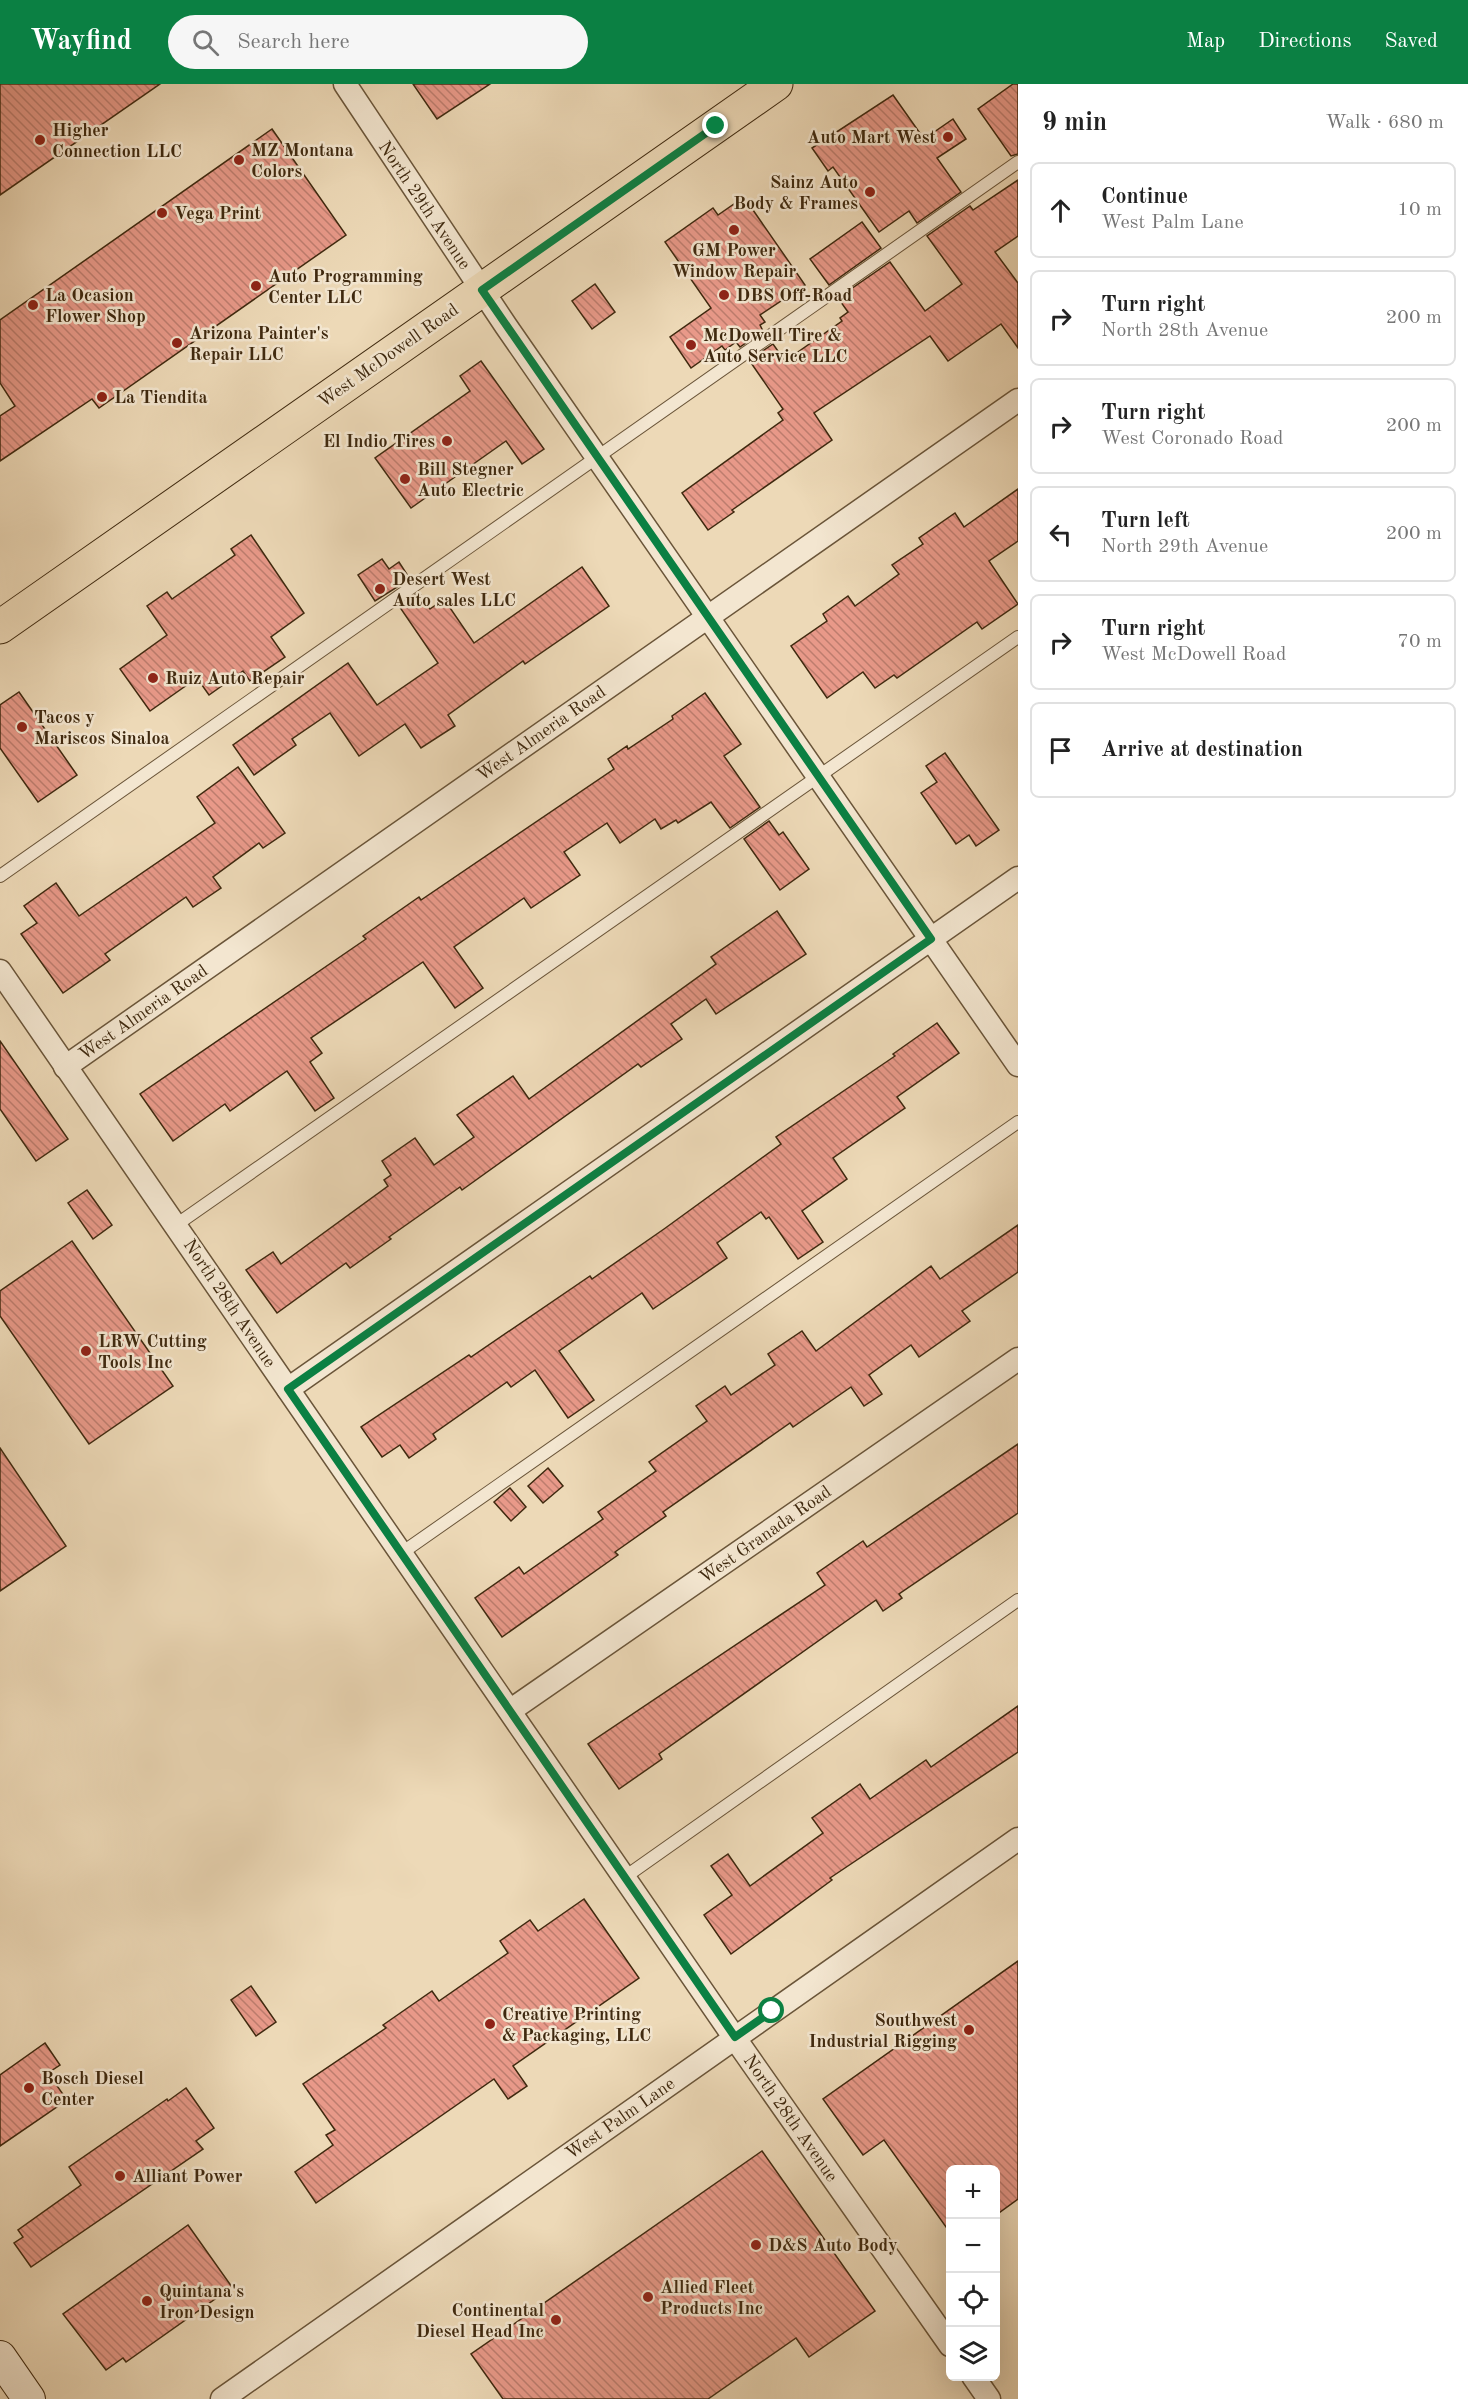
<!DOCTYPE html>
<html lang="en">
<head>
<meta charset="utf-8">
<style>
  :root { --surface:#fff; --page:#f6f6f6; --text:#222; --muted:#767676; --line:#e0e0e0; --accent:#0b8043 }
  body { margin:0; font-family:"Old Standard TT",serif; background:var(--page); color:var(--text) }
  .controls { position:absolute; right:18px; bottom:18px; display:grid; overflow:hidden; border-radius:9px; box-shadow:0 6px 24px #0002 }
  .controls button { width:54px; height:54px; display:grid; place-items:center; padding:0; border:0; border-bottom:2px solid var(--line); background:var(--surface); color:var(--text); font:30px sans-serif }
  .stop { position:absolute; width:18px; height:18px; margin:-14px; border:4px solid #0b8043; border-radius:50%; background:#fff }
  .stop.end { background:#0b8043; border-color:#fff; box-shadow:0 2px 6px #0008 }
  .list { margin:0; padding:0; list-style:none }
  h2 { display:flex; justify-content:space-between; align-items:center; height:78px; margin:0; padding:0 24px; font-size:26px }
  h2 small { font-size:20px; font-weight:400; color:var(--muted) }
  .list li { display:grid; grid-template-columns:39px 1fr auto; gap:18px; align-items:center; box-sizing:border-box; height:96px; margin:0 12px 12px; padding:0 12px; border:2px solid var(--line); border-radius:9px }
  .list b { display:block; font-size:22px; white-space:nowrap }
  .list p { margin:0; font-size:20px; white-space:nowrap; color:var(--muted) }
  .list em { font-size:20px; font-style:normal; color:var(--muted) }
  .icon { flex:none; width:33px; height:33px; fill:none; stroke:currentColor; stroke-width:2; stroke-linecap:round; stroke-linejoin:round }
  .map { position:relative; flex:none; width:1018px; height:2315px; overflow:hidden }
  header { display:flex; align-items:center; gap:36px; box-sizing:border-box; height:84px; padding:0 30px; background:var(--accent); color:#fff }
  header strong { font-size:28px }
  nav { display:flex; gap:33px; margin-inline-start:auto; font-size:21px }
  .search { width:420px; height:54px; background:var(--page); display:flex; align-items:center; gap:15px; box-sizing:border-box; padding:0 21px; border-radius:33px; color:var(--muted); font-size:22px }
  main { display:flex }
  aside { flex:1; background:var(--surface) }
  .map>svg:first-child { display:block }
</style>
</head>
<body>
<header>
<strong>Wayfind</strong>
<div class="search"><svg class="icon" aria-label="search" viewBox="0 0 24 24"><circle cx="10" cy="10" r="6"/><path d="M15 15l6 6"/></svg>Search here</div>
<nav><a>Map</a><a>Directions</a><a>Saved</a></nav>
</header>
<main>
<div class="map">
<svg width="1018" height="2315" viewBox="0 0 1018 2315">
  <defs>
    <pattern id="building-back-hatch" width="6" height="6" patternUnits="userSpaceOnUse" patternTransform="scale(1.5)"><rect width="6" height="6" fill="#e89989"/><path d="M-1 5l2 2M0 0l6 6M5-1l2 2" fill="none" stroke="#bd7d6e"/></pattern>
  </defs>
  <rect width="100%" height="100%" fill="#edd9b7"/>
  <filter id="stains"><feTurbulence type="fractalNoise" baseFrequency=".00333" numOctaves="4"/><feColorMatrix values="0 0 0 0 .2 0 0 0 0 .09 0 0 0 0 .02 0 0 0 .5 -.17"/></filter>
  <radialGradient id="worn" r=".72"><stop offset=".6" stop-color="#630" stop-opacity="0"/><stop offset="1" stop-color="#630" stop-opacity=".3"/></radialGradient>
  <g fill="url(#building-back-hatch)" stroke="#3f290f" stroke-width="1.5">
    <path d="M 0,0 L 160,0 L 0,111 Z"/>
    <path d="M 413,0 L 490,0 L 437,35 Z"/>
    <path d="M 1013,0 L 1018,0 L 1018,70 L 1011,72 L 978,25 Z"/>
    <path d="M 893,11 L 924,55 L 953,35 L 966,55 L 937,74 L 961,108 L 917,139 L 909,127 L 879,148 L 833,83 L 828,87 L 812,64 Z"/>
    <path d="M 272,45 L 346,151 L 99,324 L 92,315 L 0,377 L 0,332 L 15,322 L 0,299 L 0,236 Z"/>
    <path d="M 1018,96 L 1018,152 L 995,168 L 1018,199 L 1018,264 L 1001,240 L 948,277 L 930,252 L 814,329 L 832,356 L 732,426 L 734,428 L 708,446 L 682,409 L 783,336 L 778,329 L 783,325 L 749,276 L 773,260 L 785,277 L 842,237 L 840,234 L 848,228 L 838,214 L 890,178 L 925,227 L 962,200 L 927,152 L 970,122 L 973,126 Z"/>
    <path d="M 744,113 L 805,201 L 760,231 L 765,238 L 760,241 L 763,247 L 740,263 L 736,258 L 725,266 L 722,262 L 691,284 L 670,253 L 711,224 L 665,158 L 713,124 L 718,131 Z"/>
    <path d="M 862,138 L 881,164 L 829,201 L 810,175 Z"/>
    <path d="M 595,200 L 615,228 L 592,245 L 572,217 Z"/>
    <path d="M 481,277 L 544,365 L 522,380 L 506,357 L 411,424 L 375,374 L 470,307 L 460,292 Z"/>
    <path d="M 1018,405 L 1018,457 L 989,477 L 1018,520 L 982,545 L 977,538 L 897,594 L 894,591 L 875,604 L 863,588 L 827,614 L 791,562 L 827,537 L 823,530 L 848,512 L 855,522 L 899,490 L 892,481 L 923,460 L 919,454 L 955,429 L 964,443 Z"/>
    <path d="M 251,451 L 304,529 L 271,553 L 285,573 L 250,597 L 243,587 L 209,611 L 197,594 L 150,627 L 120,585 L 167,551 L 147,522 L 167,508 L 172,515 L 235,471 L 231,465 Z"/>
    <path d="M 382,475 L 389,485 L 399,478 L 410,495 L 375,517 L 358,491 Z"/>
    <path d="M 582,483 L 609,522 L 525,580 L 523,577 L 448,631 L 455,642 L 421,664 L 405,640 L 359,672 L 330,629 L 292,655 L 296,661 L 254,691 L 233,661 L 348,579 L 377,621 L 438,579 L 399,522 L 419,508 L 430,525 L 444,515 L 474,559 Z"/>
    <path d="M 19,608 L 77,691 L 38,718 L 0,664 L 0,621 Z"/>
    <path d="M 705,609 L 741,660 L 724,672 L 760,723 L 730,744 L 711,718 L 678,739 L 676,736 L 661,745 L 655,735 L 620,759 L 607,739 L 564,768 L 580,791 L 531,824 L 524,814 L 454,863 L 483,904 L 455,924 L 423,878 L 311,954 L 322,969 L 310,978 L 334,1014 L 315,1027 L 287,987 L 230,1027 L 225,1020 L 173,1057 L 140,1010 L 366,855 L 363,852 L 419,813 L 421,816 L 614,685 L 608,675 L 627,662 L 628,665 L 673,635 L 672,632 Z"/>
    <path d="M 945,669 L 999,746 L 976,762 L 969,751 L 956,760 L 921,709 L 937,698 L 926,682 Z"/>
    <path d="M 238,683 L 285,749 L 263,764 L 259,759 L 213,793 L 221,804 L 193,823 L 186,813 L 105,870 L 110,876 L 63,909 L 21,850 L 37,839 L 24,822 L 56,799 L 79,832 L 215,739 L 197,713 Z"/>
    <path d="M 769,737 L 779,751 L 783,748 L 809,785 L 780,806 L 744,755 Z"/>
    <path d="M 777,827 L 806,870 L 716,930 L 706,915 L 671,940 L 682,955 L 641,983 L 638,980 L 462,1106 L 460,1103 L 389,1153 L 391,1155 L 350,1184 L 346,1179 L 277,1229 L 246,1186 L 273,1168 L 281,1180 L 388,1102 L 384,1096 L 391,1091 L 382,1077 L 415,1054 L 434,1081 L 474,1053 L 457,1031 L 513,992 L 529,1015 L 716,880 L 711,873 Z"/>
    <path d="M 937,939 L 959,969 L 897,1013 L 905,1024 L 833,1074 L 847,1095 L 802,1127 L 823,1158 L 798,1175 L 769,1133 L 766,1135 L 761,1128 L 717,1159 L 727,1174 L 697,1195 L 653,1225 L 642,1209 L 559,1267 L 594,1316 L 568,1334 L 535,1286 L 511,1303 L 507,1298 L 433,1350 L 436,1355 L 409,1374 L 400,1361 L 382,1373 L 361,1343 L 469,1271 L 471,1273 L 590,1192 L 592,1195 L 664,1145 L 781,1060 L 776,1053 L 895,972 L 893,970 Z"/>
    <path d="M 0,957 L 68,1055 L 36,1077 L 0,1025 Z"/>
    <path d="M 87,1106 L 112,1141 L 93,1155 L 68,1119 Z"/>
    <path d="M 1018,1141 L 1018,1188 L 962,1227 L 970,1237 L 919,1273 L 911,1261 L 869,1291 L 882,1310 L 864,1322 L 851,1303 L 793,1343 L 790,1339 L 663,1428 L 666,1432 L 615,1468 L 618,1471 L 502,1553 L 475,1514 L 519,1483 L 524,1490 L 603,1435 L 598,1428 L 656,1387 L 649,1378 L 707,1337 L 696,1322 L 725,1302 L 731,1311 L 775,1281 L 768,1270 L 802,1247 L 816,1267 L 931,1182 L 940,1195 Z"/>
    <path d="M 72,1157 L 173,1302 L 89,1360 L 0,1232 L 0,1207 Z"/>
    <path d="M 1018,1360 L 1018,1429 L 899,1510 L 902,1514 L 883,1527 L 876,1516 L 659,1670 L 662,1675 L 619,1705 L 588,1660 L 825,1501 L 817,1489 L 863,1457 L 867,1463 Z"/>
    <path d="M 0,1364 L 66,1462 L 0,1507 Z"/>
    <path d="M 548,1384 L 563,1402 L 543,1419 L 528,1402 Z"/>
    <path d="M 510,1404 L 526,1423 L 511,1437 L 494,1418 Z"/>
    <path d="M 1018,1622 L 1018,1668 L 830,1794 L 832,1796 L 731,1870 L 704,1831 L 732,1811 L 711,1782 L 728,1770 L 750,1802 L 823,1749 L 812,1734 L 860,1700 L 870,1715 L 926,1676 L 931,1683 Z"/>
    <path d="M 584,1815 L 639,1894 L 513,1982 L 527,2002 L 508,2015 L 494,1995 L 316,2119 L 295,2088 L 333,2061 L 326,2051 L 335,2046 L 303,2000 L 386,1944 L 383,1941 L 432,1907 L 439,1917 L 508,1869 L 500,1857 L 530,1836 L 538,1847 Z"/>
    <path d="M 1018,1877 L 1018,2115 L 996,2131 L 996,2085 L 951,2085 L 951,2150 L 884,2056 L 863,2071 L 823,2015 Z"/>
    <path d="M 251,1902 L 276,1938 L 256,1952 L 231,1916 Z"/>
    <path d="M 45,1959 L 60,1981 L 48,1989 L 67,2016 L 0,2062 L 0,1991 Z"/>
    <path d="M 186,2004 L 214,2044 L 196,2057 L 203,2065 L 31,2183 L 14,2159 L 23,2153 L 18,2146 L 81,2101 L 69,2083 L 167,2015 L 168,2017 Z"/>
    <path d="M 762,2067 L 875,2227 L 809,2273 L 796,2254 L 708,2315 L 503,2315 L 471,2270 Z"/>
    <path d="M 188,2141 L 232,2203 L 126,2278 L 123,2274 L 106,2286 L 63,2230 Z"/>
  </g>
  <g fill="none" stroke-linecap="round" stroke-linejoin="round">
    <defs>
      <g id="lane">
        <path d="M 0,792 L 1018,78"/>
        <path d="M 176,1141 L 1018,553"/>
        <path d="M 403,1468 L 1018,1038"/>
        <path d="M 625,1793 L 1018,1516"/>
      </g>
      <g id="street">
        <path d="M 345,0 L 506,242 L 1018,981"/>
        <path d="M 0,887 L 734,1953 L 950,2261"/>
        <path d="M 65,983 L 1018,316"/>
        <path d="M 288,1305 L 1018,794"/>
        <path d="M 511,1626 L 1018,1275"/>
        <path d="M 973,2292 L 989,2315"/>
        <path d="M 222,2315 L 1018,1755"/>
      </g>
      <path id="secondary" d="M 0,2273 L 29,2315"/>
      <path id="primary" d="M 0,543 L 776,0"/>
    </defs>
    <use href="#lane" stroke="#6a5539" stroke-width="14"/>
    <use href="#street" stroke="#6a5539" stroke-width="25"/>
    <use href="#secondary" stroke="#3f290f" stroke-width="34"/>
    <use href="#primary" stroke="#3f290f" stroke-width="35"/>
    <use href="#lane" stroke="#f3e6d0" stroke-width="12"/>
    <use href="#street" stroke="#f3e6d0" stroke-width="22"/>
    <use href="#secondary" stroke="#f3e6d0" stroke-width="32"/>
    <use href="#primary" stroke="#edd9b7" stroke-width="33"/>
  </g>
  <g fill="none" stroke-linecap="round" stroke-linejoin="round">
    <path stroke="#0b8043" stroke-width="8" d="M 716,42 L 482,206 L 931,855 L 288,1305 L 735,1953 L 772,1927"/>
  </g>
  <g fill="#8f2418" stroke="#f3e6d0" stroke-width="2">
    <circle cx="948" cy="53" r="6"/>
    <circle cx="40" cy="56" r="6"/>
    <circle cx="239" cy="76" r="6"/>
    <circle cx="870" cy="108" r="6"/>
    <circle cx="162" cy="129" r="6"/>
    <circle cx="734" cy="146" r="6"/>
    <circle cx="256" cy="202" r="6"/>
    <circle cx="724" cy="211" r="6"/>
    <circle cx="33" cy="221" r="6"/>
    <circle cx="177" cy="259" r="6"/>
    <circle cx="691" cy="261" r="6"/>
    <circle cx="102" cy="313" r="6"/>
    <circle cx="447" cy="357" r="6"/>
    <circle cx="405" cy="395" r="6"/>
    <circle cx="380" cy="505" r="6"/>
    <circle cx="153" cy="594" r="6"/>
    <circle cx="22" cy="643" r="6"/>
    <circle cx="86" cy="1267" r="6"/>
    <circle cx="490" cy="1940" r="6"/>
    <circle cx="969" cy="1946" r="6"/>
    <circle cx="29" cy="2004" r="6"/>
    <circle cx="120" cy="2092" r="6"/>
    <circle cx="756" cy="2161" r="6"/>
    <circle cx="648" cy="2213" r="6"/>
    <circle cx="147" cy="2217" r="6"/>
    <circle cx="556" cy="2236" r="6"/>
  </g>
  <g text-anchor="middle" stroke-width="5" stroke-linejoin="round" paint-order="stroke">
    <g font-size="18" font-weight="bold" fill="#3f290f" stroke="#f3e6d0" text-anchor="start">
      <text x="52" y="52">Higher<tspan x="52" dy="21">Connection LLC</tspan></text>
      <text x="936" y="59" text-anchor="end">Auto Mart West</text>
      <text x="251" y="72">MZ Montana<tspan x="251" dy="21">Colors</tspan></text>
      <text x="858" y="104" text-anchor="end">Sainz Auto<tspan x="858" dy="21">Body &amp; Frames</tspan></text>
      <text x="174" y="135">Vega Print</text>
      <text x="734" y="172" text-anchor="middle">GM Power<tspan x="734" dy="21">Window Repair</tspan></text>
      <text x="268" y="198">Auto Programming<tspan x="268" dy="21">Center LLC</tspan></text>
      <text x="45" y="217">La Ocasion<tspan x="45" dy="21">Flower Shop</tspan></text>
      <text x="736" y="217">DBS Off-Road</text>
      <text x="189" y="255">Arizona Painter's<tspan x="189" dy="21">Repair LLC</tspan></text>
      <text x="703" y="257">McDowell Tire &amp;<tspan x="703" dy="21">Auto Service LLC</tspan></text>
      <text x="114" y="319">La Tiendita</text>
      <text x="435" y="363" text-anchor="end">El Indio Tires</text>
      <text x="417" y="391">Bill Stegner<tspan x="417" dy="21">Auto Electric</tspan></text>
      <text x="392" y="501">Desert West<tspan x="392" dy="21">Auto sales LLC</tspan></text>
      <text x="165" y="600">Ruiz Auto Repair</text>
      <text x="34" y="639">Tacos y<tspan x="34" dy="21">Mariscos Sinaloa</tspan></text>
      <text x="98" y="1263">LRW Cutting<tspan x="98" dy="21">Tools Inc</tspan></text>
      <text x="502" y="1936">Creative Printing<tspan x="502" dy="21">&amp; Packaging, LLC</tspan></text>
      <text x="957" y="1942" text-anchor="end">Southwest<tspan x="957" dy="21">Industrial Rigging</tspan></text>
      <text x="41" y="2000">Bosch Diesel<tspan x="41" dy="21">Center</tspan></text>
      <text x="132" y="2098">Alliant Power</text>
      <text x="768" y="2167">D&amp;S Auto Body</text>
      <text x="660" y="2209">Allied Fleet<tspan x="660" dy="21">Products Inc</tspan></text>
      <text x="159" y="2213">Quintana's<tspan x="159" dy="21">Iron Design</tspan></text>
      <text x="544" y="2232" text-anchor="end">Continental<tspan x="544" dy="21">Diesel Head Inc</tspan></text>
    </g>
    <g font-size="18" fill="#3f290f" stroke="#f3e6d0">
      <text transform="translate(425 121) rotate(56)" y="6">North 29th Avenue</text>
      <text transform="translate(388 271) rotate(-35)" y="6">West McDowell Road</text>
      <text transform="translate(541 649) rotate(-35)" y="6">West Almeria Road</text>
      <text transform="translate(143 928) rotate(-35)" y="6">West Almeria Road</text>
      <text transform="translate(230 1219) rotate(56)" y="6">North 28th Avenue</text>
      <text transform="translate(765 1450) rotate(-35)" y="6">West Granada Road</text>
      <text transform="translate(620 2034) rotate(-35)" y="6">West Palm Lane</text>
      <text transform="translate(791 2034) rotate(55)" y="6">North 28th Avenue</text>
    </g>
  </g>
  <rect width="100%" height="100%" filter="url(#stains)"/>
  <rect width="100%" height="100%" fill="url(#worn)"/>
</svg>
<div class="controls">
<button>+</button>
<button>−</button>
<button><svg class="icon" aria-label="locate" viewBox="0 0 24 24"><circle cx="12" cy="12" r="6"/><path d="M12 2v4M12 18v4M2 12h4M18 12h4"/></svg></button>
<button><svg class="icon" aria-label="layers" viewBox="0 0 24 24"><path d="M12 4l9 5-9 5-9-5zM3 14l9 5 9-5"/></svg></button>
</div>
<div class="stop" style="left:772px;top:1927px"></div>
<div class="stop end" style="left:716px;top:42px"></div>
</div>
<aside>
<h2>9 min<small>Walk · 680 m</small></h2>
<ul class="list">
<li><svg class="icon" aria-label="ahead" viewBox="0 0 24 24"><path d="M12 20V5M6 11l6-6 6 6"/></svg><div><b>Continue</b><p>West Palm Lane</p></div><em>10 m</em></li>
<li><svg class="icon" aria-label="right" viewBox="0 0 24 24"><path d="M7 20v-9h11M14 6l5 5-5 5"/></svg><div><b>Turn right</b><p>North 28th Avenue</p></div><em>200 m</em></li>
<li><svg class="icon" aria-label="right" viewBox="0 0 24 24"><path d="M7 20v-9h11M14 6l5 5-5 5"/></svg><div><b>Turn right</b><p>West Coronado Road</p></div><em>200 m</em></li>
<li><svg class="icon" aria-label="left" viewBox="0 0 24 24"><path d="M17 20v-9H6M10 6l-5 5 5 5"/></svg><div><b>Turn left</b><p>North 29th Avenue</p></div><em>200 m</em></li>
<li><svg class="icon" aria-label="right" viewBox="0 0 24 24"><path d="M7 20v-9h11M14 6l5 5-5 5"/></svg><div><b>Turn right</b><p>West McDowell Road</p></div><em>70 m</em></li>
<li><svg class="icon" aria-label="arrive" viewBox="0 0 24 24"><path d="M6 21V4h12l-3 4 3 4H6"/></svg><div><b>Arrive at destination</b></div></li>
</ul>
</aside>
</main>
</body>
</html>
